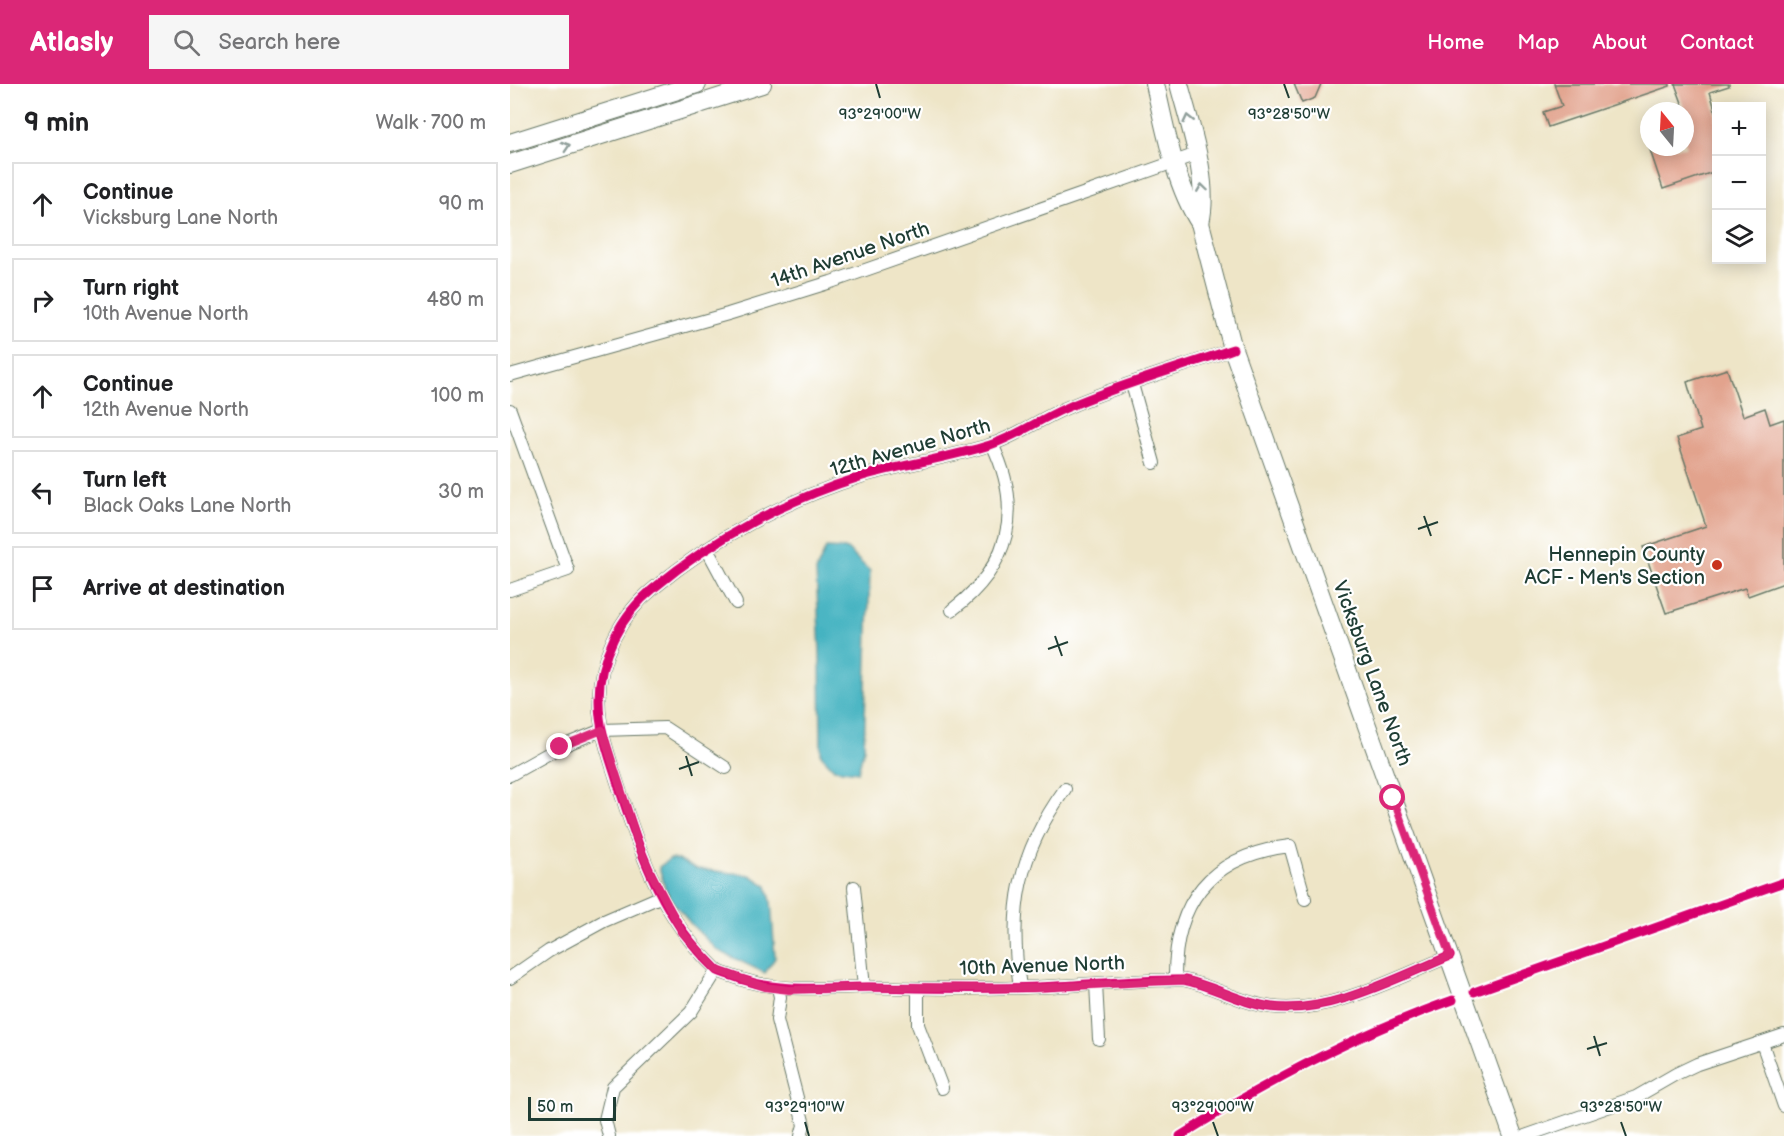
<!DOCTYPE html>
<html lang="en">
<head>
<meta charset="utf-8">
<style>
  :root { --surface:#fff; --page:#f6f6f6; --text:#202124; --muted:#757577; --line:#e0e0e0; --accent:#db2777 }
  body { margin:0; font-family:"Balsamiq Sans",sans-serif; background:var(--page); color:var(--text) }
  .controls { position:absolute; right:18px; top:18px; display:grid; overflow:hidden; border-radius:0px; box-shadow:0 3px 15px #0003 }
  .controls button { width:54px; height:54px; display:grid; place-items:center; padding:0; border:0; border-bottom:2px solid var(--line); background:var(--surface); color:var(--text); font:30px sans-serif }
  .compass { position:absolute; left:1130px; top:18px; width:54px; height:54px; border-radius:50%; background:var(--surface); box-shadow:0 3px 15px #0003; rotate:342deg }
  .scale { position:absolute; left:18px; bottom:15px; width:88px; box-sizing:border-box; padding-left:6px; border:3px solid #1f3d34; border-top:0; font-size:16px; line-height:21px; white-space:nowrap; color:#1f3d34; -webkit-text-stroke:4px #fff; paint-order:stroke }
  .stop { position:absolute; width:18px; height:18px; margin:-14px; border:4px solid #db2777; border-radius:50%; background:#fff }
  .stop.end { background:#db2777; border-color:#fff; box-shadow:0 2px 6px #0008 }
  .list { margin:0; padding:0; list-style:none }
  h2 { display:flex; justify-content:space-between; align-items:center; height:78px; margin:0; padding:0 24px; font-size:26px }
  h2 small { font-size:20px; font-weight:400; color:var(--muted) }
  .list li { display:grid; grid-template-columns:39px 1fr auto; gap:18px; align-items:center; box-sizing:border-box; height:84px; margin:0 12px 12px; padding:0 12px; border:2px solid var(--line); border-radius:0px }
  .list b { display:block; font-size:22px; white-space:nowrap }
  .list p { margin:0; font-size:20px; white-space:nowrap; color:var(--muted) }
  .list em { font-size:20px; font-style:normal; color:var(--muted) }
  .icon { flex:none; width:33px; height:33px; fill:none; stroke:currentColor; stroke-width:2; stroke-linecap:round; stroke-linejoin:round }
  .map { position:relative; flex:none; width:1274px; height:1052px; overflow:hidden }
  header { display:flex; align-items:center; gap:36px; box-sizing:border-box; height:84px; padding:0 30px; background:var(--accent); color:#fff }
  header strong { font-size:28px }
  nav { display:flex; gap:33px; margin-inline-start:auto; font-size:21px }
  .search { width:420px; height:54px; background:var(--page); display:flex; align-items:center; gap:15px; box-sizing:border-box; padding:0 21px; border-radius:0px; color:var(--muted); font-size:22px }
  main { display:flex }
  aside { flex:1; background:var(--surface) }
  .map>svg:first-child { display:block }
</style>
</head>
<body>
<header>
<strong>Atlasly</strong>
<div class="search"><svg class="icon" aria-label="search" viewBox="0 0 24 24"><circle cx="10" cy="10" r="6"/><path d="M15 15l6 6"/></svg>Search here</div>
<nav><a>Home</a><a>Map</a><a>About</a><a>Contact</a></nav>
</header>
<main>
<aside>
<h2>9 min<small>Walk · 700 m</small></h2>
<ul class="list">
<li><svg class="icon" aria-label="ahead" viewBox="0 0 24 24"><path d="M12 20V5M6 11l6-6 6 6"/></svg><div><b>Continue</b><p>Vicksburg Lane North</p></div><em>90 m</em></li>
<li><svg class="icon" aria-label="right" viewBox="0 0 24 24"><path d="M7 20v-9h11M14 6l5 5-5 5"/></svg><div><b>Turn right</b><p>10th Avenue North</p></div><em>480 m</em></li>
<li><svg class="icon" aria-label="ahead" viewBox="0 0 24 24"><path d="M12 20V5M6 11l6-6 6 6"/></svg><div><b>Continue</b><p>12th Avenue North</p></div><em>100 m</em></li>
<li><svg class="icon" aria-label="left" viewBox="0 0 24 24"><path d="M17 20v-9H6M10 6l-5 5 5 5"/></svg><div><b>Turn left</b><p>Black Oaks Lane North</p></div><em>30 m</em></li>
<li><svg class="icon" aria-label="arrive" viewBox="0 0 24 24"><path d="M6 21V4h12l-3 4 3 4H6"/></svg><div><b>Arrive at destination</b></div></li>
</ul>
</aside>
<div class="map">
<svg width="1274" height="1052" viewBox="0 0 1274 1052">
  <rect width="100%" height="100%" fill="#fff"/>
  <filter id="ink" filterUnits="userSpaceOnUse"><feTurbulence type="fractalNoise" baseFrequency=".0167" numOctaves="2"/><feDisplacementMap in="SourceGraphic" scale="12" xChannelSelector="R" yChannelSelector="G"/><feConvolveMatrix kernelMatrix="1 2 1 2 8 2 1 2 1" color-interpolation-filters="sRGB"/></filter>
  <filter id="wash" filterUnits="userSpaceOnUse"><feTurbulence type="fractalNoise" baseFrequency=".008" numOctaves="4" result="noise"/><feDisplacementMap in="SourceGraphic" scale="24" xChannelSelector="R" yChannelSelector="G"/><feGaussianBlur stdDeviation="1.35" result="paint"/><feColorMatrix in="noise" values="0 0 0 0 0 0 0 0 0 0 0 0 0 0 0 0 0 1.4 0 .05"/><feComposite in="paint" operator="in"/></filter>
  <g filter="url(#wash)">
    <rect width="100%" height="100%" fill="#eee5c7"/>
    <g fill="#45b3c1" stroke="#32787a" stroke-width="1.5">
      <path d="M 316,464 L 337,465 L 360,487 L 354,664 L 348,688 L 324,685 L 311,671 L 310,569 L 306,487 Z"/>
      <path d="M 160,775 L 168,776 L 187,785 L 240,791 L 257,802 L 261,817 L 265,874 L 255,889 L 207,866 L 181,840 L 157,811 L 149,783 Z"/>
    </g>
    <g id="blocks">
      <g fill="#e2a38d">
        <path d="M 784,0 L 811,0 L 805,14 L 792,19 Z"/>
        <path d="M 1044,0 L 1160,0 L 1160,2 L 1038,43 L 1033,28 L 1052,22 Z"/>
        <path d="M 1165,0 L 1219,0 L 1219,2 L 1200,8 L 1206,29 L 1206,87 L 1153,105 L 1139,63 L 1175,63 L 1175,27 Z"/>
        <path d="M 1217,285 L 1233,332 L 1255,324 L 1260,340 L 1274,335 L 1274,499 L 1238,512 L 1235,504 L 1156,529 L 1133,463 L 1196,442 L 1167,354 L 1191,346 L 1177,298 Z"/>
      </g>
    </g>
  </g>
  <g filter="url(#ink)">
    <use href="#blocks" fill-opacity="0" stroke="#677867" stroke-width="1.5"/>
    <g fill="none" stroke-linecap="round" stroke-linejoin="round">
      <defs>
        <g id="street">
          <path d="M 723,265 C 669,284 608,301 556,324 C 530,335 507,352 480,361 C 438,374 395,380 353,392 C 278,415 204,454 144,504 C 111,530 88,575 89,618 C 89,641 96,663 103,685 C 125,753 146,824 197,876 C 199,878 206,885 208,887 C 214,890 223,892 230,895 C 273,909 315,903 359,903 C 415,904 472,906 528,903 C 577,901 626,895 674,896 C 704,902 730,919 761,923 C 819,931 888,893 940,872"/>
          <path d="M 0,291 L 218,230 L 321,198 L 687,70"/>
          <path d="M 622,300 L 644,379"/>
          <path d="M 0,326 L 58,486 L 0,506"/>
          <path d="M 197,465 L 226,519"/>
          <path d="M 442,526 C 500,482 514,426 482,360"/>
          <path d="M 0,691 L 50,663 L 92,646 L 155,644 L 216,684"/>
          <path d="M 344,803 L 354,903"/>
          <path d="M 0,894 L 39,867 L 94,837 L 152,812"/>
          <path d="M 665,895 C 664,818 701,771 780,762 L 795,815"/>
          <path d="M 586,900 L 589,955"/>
          <path d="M 510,903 C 498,826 508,770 555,705"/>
          <path d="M 268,904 L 270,913 L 267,936 L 294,1041 L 291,1052"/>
          <path d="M 408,904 L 408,941 L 432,1004"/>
          <path d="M 1252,959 L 1274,1022"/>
          <path d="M 99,1052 L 95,1036 L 103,1003 L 181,928 L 207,886"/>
          <path d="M 1015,1052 L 1126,1013 L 1166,990 L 1187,980 L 1274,951"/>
        </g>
        <g id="secondary">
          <path d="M 645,0 C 655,44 665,101 690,139 L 723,265 L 1003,1052"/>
          <path d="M 669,0 C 680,42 700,97 690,139"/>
          <path d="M 0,59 L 187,0"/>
          <path d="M 0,80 L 252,0"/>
        </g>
      </defs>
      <use href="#street" stroke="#677867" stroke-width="14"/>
      <use href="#secondary" stroke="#677867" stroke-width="20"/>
      <use href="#street" stroke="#fff" stroke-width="12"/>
      <use href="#secondary" stroke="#fff" stroke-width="18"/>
      <defs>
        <g id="cycleway">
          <path d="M 723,265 C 669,284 608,301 556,324 C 530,335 507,352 480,361 C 438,374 395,380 353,392 C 278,415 204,454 144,504 C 111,530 88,575 89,618 C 89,641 96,663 103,685 C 125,753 146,824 197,876 C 199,878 206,885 208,887 C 214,890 223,892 230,895 C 273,909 315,903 359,903 C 415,904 472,906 528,903 C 577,901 626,895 674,896 C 704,902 730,919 761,923 C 819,931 888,893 940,872"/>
          <path d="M 964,908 L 1274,798"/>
          <path d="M 670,1052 C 756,998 846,950 943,916"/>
        </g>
      </defs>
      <use href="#cycleway" stroke="#fff" stroke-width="13"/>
      <use href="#cycleway" stroke="#d6006c" stroke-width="9"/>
    </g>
    <defs><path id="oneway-chevron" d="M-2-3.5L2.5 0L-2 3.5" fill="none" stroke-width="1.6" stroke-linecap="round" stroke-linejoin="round" transform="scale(1.5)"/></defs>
    <g stroke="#8f9e9a">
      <use href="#oneway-chevron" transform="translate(678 35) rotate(-103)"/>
      <use href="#oneway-chevron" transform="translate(56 62) rotate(-18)"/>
      <use href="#oneway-chevron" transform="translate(692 104) rotate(-98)"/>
    </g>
  </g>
  <g fill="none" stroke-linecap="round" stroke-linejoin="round" filter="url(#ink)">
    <path stroke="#db2777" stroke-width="8" d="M 50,663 L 92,646 L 129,762 L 140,787 L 172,848 L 207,886 L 255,903 L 279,906 L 354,903 L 523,904 L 674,896 C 704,902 730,919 761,923 C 817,931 889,893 940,872 L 883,714"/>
  </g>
  <path fill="none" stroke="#1f3d34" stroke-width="2" d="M 366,0 L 370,14M 774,0 L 779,14M 914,432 L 921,452M 908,445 L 928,438M 545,552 L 552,572M 538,565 L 558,558M 176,672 L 182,692M 169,685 L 189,678M 1084,952 L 1090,972M 1077,965 L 1097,959M 295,1038 L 299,1052M 703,1038 L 708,1052M 1111,1038 L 1116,1052"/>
  <circle fill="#c8321e" stroke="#fff" stroke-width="2" cx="1207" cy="481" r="6"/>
  <g text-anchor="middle" stroke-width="4.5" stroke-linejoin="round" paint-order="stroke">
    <g font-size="20" fill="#1f3d34" stroke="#fff">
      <text transform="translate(340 170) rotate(-19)" y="7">14th Avenue North</text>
      <text transform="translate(400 363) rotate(-16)" y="7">12th Avenue North</text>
      <text transform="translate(863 589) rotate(70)" y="7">Vicksburg Lane North</text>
      <text transform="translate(532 881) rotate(-2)" y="7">10th Avenue North</text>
    </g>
    <g font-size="20" fill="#1f3d34" stroke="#fff" text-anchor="end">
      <text x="1195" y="477">Hennepin County<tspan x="1195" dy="23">ACF - Men's Section</tspan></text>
    </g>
  </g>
  <g font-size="15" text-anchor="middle" fill="#1f3d34" stroke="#fff" stroke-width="4.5" stroke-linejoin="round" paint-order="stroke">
    <text x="370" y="35">93°29'00"W</text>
    <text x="779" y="35">93°28'50"W</text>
    <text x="295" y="1028">93°29'10"W</text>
    <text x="703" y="1028">93°29'00"W</text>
    <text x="1111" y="1028">93°28'50"W</text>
  </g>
</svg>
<div class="controls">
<button>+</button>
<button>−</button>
<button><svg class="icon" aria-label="layers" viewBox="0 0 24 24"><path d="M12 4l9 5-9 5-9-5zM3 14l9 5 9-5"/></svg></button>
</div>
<svg class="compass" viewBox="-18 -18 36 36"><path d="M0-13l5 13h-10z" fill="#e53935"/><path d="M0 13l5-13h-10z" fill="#757577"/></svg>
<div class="scale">50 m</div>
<div class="stop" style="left:883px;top:714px"></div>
<div class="stop end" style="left:50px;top:663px"></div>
</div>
</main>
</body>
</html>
